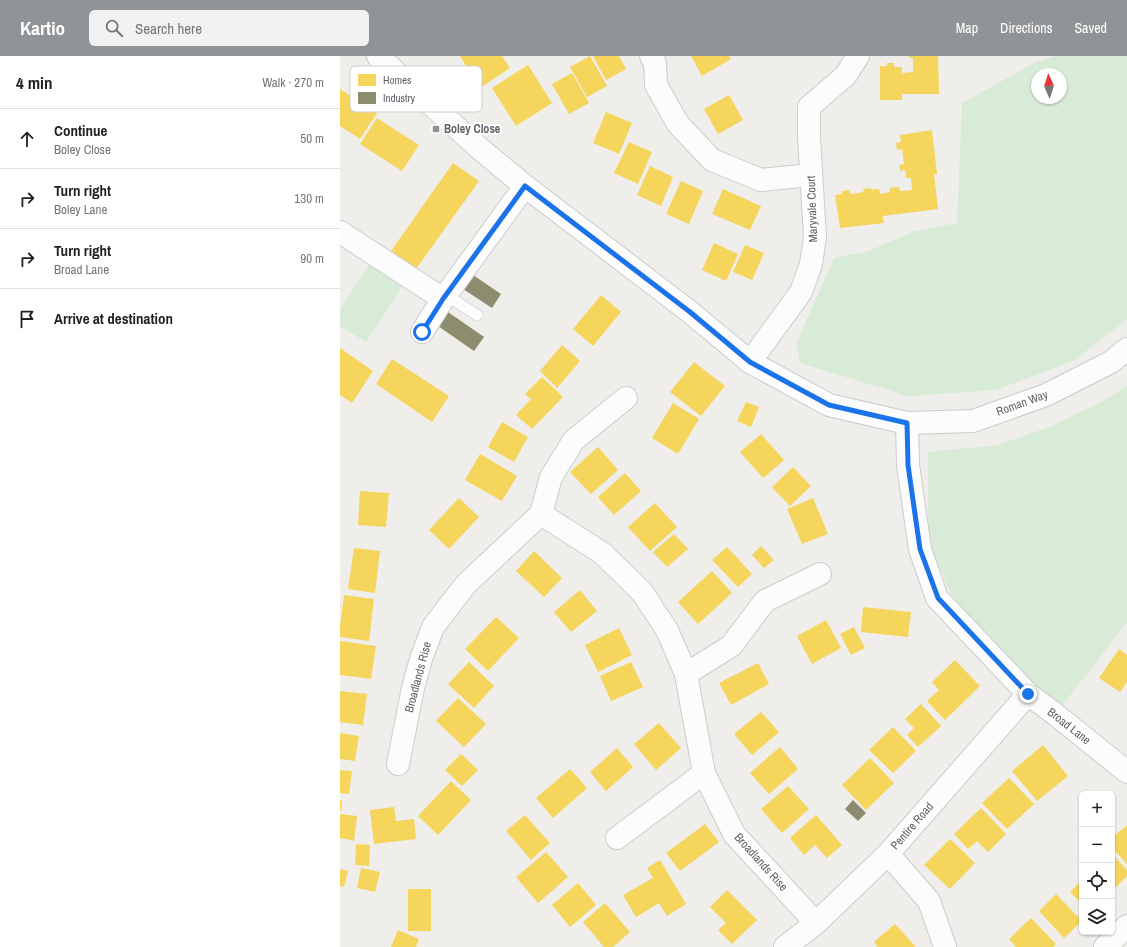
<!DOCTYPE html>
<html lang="en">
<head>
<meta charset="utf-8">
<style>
  :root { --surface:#fff; --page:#f2f2f2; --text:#222; --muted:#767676; --line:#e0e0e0; --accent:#919496 }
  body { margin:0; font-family:"Archivo Narrow",sans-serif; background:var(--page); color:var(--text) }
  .controls { position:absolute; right:12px; bottom:12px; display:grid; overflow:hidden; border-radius:6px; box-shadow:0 1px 3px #0004 }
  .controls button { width:36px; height:36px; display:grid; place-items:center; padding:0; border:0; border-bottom:1px solid var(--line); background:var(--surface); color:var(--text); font:20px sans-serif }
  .compass { position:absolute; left:691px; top:12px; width:36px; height:36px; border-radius:50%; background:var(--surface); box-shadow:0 1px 3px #0004; rotate:357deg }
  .stop { position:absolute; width:12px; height:12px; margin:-9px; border:3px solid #1a73e8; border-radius:50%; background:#fff }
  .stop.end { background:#1a73e8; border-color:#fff; box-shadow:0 1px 4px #0008 }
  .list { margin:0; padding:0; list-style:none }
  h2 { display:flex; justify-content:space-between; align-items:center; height:52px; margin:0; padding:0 16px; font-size:17px }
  h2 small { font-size:13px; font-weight:400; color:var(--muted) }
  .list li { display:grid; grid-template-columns:26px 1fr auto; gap:12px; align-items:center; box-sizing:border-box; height:60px; padding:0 16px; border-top:1px solid var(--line) }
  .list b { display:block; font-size:15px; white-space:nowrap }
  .list p { margin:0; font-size:13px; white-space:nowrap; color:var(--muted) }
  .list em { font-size:13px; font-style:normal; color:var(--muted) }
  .icon { flex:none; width:22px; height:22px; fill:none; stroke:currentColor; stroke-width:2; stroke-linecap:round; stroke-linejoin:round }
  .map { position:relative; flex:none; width:787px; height:891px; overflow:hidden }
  header { display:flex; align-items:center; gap:24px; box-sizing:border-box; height:56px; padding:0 20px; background:var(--accent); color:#fff }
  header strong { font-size:19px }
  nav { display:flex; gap:22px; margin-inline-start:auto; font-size:14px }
  .search { width:280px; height:36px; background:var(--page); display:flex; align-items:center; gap:10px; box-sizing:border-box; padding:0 14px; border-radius:6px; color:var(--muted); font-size:15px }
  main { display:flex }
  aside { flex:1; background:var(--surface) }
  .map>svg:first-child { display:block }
</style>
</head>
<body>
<header>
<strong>Kartio</strong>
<div class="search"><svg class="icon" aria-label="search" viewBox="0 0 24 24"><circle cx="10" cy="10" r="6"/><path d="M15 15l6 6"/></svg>Search here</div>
<nav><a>Map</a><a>Directions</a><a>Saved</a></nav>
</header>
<main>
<aside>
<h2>4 min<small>Walk · 270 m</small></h2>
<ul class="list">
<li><svg class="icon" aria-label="ahead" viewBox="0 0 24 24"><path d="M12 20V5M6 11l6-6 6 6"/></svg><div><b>Continue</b><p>Boley Close</p></div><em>50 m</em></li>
<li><svg class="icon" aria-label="right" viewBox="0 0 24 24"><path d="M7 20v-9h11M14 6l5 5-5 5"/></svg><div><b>Turn right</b><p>Boley Lane</p></div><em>130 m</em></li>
<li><svg class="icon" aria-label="right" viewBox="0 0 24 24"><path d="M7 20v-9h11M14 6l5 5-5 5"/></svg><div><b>Turn right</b><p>Broad Lane</p></div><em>90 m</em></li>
<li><svg class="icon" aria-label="arrive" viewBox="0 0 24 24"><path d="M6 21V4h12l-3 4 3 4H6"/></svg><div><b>Arrive at destination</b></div></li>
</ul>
</aside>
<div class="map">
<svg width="787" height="891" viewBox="0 0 787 891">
  <rect width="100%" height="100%" fill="#efeeea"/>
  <g fill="#d8ebd6" fill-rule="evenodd">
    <path d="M 716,0 L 787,0 L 787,263 L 735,304 L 656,334 L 568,340 L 460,307 L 456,288 L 494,202 L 529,195 L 572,176 L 617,167 L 622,47 L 696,6 ZM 697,18 L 721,18 L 721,42 L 697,42 Z"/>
    <path d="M 29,209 L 62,231 L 26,286 L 0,270 L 0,253 Z"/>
    <path d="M 787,330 L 787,566 L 722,650 L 692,625 L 614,544 L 593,497 L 588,468 L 588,396 L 658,389 L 709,371 L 760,347 Z"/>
  </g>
  <g fill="#f6d55c">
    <path d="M 120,0 L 162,0 L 170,12 L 140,32 Z"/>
    <path d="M 250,0 L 267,30 L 247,41 L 230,11 Z"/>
    <path d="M 253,0 L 279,0 L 286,13 L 266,24 Z"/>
    <path d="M 351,0 L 389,0 L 391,3 L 362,20 Z"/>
    <path d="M 569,0 L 598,0 L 599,38 L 562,38 L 562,44 L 540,44 L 540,10 L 547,10 L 547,7 L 554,7 L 554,11 L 562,11 L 562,17 L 573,16 L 573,2 L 569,2 Z"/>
    <path d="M 188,9 L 212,47 L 176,70 L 152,32 Z"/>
    <path d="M 232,17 L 249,47 L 229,58 L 212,28 Z"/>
    <path d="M 0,33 L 37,57 L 20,83 L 0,70 Z"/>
    <path d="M 389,39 L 403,64 L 378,78 L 364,53 Z"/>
    <path d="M 266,56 L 292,67 L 279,98 L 253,87 Z"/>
    <path d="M 37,62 L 79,89 L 62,115 L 20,88 Z"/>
    <path d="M 592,74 L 597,118 L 594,118 L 598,153 L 543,160 L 544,167 L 500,172 L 495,139 L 502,138 L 502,135 L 509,134 L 510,138 L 524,136 L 523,133 L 531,132 L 531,134 L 539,133 L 540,138 L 550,136 L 550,132 L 559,131 L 560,135 L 572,134 L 571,122 L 566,122 L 565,114 L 560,115 L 559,109 L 564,108 L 562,93 L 557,94 L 556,87 L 561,86 L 560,79 Z"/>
    <path d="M 289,86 L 312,96 L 298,128 L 274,117 Z"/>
    <path d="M 113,107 L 139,125 L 76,213 L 51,195 Z"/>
    <path d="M 310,110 L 333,121 L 321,150 L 297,139 Z"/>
    <path d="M 341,125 L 363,135 L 349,168 L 326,158 Z"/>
    <path d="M 383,133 L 421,150 L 410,174 L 372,158 Z"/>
    <path d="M 374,187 L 398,198 L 386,225 L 362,214 Z"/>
    <path d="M 405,189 L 424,197 L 412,224 L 393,216 Z"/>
    <path d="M 261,239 L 281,256 L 253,290 L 233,273 Z"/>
    <path d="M 222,289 L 240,305 L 217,332 L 200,315 Z"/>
    <path d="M 0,292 L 33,315 L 12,347 L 0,339 Z"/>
    <path d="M 52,303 L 109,340 L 92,366 L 36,328 Z"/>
    <path d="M 354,306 L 385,330 L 361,360 L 330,336 Z"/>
    <path d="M 202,321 L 223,341 L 192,373 L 176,359 L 191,343 L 185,338 Z"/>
    <path d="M 406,346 L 419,351 L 411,371 L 397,365 Z"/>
    <path d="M 333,347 L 359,363 L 338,398 L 312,382 Z"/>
    <path d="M 162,366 L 188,381 L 174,406 L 148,391 Z"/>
    <path d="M 421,378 L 444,404 L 423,422 L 400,396 Z"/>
    <path d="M 258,391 L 278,414 L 251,438 L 230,416 Z"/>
    <path d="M 140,398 L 177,420 L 162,445 L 125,424 Z"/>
    <path d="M 453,411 L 471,430 L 450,450 L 432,431 Z"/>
    <path d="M 285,417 L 301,435 L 274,459 L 258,441 Z"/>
    <path d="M 20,435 L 49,437 L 46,471 L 18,469 Z"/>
    <path d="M 119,442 L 139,461 L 109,493 L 89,474 Z"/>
    <path d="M 473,442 L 488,478 L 462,488 L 447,453 Z"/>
    <path d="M 315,447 L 337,471 L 310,495 L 288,471 Z"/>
    <path d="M 334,478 L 348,493 L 327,511 L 313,496 Z"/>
    <path d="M 421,490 L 434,504 L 424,512 L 412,499 Z"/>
    <path d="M 387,491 L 412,518 L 398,531 L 372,504 Z"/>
    <path d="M 14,492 L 40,495 L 35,537 L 8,533 Z"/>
    <path d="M 194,495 L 222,522 L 204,541 L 176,515 Z"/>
    <path d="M 372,515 L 392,537 L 358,568 L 338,546 Z"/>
    <path d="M 240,534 L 257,555 L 231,576 L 214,556 Z"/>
    <path d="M 4,539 L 34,543 L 29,585 L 0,581 L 0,569 Z"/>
    <path d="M 523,551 L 571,556 L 568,581 L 521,576 Z"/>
    <path d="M 156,561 L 179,582 L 148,615 L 125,593 Z"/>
    <path d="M 486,564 L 501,592 L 472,608 L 457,580 Z"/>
    <path d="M 514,571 L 525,592 L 511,599 L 500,578 Z"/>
    <path d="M 279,572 L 292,599 L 258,616 L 245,589 Z"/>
    <path d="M 0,585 L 36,590 L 31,623 L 0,619 Z"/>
    <path d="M 779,593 L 787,599 L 787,626 L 780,636 L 759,622 Z"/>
    <path d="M 615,604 L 640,630 L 605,664 L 587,645 L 599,634 L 592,626 Z"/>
    <path d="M 129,606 L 154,630 L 134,652 L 108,628 Z"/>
    <path d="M 291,606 L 303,631 L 271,645 L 260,620 Z"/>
    <path d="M 418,607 L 429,628 L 391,649 L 379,627 Z"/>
    <path d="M 0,635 L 27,638 L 23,669 L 0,666 Z"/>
    <path d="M 118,642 L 146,668 L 124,691 L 96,665 Z"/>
    <path d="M 581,648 L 601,670 L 578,691 L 567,679 L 574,672 L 565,663 Z"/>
    <path d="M 421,656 L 439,676 L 412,699 L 394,678 Z"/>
    <path d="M 319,667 L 341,692 L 316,714 L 294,688 Z"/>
    <path d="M 553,671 L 576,695 L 553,717 L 529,694 Z"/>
    <path d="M 0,677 L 19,680 L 15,705 L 0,703 Z"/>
    <path d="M 703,689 L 728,720 L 697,745 L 672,715 Z"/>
    <path d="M 440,691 L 458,713 L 429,738 L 410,717 Z"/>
    <path d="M 277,692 L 293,711 L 266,735 L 250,716 Z"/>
    <path d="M 121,698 L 138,714 L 122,730 L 105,714 Z"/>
    <path d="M 530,702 L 554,727 L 526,754 L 502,729 Z"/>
    <path d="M 230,713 L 247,732 L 213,762 L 196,742 Z"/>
    <path d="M 0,714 L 12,715 L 9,738 L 0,737 Z"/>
    <path d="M 669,722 L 694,748 L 667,773 L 642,747 Z"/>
    <path d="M 111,725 L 131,744 L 98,779 L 78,760 Z"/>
    <path d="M 448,730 L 469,753 L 442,777 L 421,753 Z"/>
    <path d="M 0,744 L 2,745 L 1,755 L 0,755 Z"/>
    <path d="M 54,751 L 56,765 L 74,763 L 76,783 L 34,788 L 30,754 Z"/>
    <path d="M 641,752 L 666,778 L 648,796 L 637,785 L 628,793 L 614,778 Z"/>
    <path d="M 0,758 L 17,760 L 14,785 L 0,782 Z"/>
    <path d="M 185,759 L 210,787 L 191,804 L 166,775 Z"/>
    <path d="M 476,759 L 502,789 L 487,802 L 475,789 L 464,799 L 450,782 Z"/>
    <path d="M 365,768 L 379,786 L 340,815 L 326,797 Z"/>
    <path d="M 787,769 L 787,808 L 772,792 L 772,782 Z"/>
    <path d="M 610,783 L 635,807 L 610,833 L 584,809 Z"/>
    <path d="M 16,788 L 30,789 L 29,810 L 15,809 Z"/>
    <path d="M 206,796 L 228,821 L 198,847 L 176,821 Z"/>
    <path d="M 772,798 L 787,814 L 787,820 L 775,832 L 772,829 Z"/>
    <path d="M 320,804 L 346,848 L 327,860 L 319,847 L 296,861 L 283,839 L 313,822 L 307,812 Z"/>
    <path d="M 21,812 L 40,816 L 35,836 L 17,832 Z"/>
    <path d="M 0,813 L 8,815 L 4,831 L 0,830 Z"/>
    <path d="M 742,824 L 742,848 L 730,836 Z"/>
    <path d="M 238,827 L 256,849 L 230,871 L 212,849 Z"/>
    <rect x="68" y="833" width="23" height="42"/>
    <path d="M 387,834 L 417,864 L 392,888 L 378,874 L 386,867 L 370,851 Z"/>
    <path d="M 716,838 L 742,865 L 724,882 L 699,855 Z"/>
    <path d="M 265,847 L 290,876 L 273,891 L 264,891 L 243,866 Z"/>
    <path d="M 691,862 L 716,888 L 713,891 L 676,891 L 669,883 Z"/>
    <path d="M 555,868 L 576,891 L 538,891 L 534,886 Z"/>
    <path d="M 58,874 L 79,883 L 76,891 L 51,891 Z"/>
  </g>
  <g fill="#8c8c6e">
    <path d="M 133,219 L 161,238 L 152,252 L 123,233 Z"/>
    <path d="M 108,256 L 144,281 L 134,295 L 98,270 Z"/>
    <path d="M 513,744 L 526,757 L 518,765 L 505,753 Z"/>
  </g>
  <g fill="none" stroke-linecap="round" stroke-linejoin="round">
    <defs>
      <path id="lane" d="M 106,239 L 137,259"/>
      <g id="street">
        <path d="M 311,0 L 315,7 L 316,29 L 338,68 L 372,104 L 421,124 L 470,119"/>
        <path d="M 0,176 L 103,243"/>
        <path d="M 82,276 L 103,243 L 185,130"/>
        <path d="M 410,306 L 461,236 L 471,208 L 475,181 L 469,81 L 469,51 L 506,19 L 518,0"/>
        <path d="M 567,367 L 568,409 L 580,493 L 597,542 L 688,638 L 715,658 L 787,716"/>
        <path d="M 201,458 L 262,497 L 302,536 L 327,574 L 346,618 L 364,717 L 394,778 L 476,867"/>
        <path d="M 346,618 L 391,590 L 425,545 L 480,518"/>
        <path d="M 58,708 L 73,632 L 81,603 L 93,571 L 126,528 L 201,458 L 211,421 L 234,384 L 286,342"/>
        <path d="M 277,782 L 364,717"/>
        <path d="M 548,798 L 589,845 L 605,891"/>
        <path d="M 445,891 L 476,867 L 548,798 L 688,638"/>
        <path d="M 765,891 L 787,870"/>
      </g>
      <path id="secondary" d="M 38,0 L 139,92 L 185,130 L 350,256 L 410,306 L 489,349 L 567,367 L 633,365 L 706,339 L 771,306 L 787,293"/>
    </defs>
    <use href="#lane" stroke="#cbcccc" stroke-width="12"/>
    <use href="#street" stroke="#cbcccc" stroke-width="24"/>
    <use href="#secondary" stroke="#cacacb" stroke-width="24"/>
    <use href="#lane" stroke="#fdfcfc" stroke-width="11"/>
    <use href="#street" stroke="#fdfcfc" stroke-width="22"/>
    <use href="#secondary" stroke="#fdfcfc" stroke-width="22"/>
  </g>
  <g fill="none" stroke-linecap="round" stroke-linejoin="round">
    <path stroke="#1a73e8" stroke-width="5" d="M 82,276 L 103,243 L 185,130 L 350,256 L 410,306 L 489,349 L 567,367 L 568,409 L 580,493 L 598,542 L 688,638"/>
  </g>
  <rect fill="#919496" stroke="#fff" stroke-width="1.5" x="92" y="69" width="8" height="8" rx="2"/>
  <g text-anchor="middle" stroke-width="4" stroke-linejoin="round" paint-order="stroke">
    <g font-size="12" font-weight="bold" fill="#5f6368" stroke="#fff" text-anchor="start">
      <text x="104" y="77">Boley Close</text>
    </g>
    <g font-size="12" fill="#5f6368" stroke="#fff">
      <text transform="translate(472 153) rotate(-92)" y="4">Maryvale Court</text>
      <text transform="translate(682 347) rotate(-20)" y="4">Roman Way</text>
      <text transform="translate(78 621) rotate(-75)" y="4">Broadlands Rise</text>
      <text transform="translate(729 670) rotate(38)" y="4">Broad Lane</text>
      <text transform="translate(572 770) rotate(-49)" y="4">Pentire Road</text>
      <text transform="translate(421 806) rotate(48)" y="4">Broadlands Rise</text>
    </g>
  </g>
  <rect x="10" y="10" width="132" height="46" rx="6" fill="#fff" stroke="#cfd0d2" stroke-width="1"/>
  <rect x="18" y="18" width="18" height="12" fill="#f6d55c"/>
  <rect x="18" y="36" width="18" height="12" fill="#8c8c6e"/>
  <g font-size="11" fill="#5f6368">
    <text x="43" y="28">Homes</text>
    <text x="43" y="46">Industry</text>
  </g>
</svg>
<div class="controls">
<button>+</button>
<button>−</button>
<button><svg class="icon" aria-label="locate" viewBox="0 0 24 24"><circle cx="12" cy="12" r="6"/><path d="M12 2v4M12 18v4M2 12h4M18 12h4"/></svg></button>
<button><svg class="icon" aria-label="layers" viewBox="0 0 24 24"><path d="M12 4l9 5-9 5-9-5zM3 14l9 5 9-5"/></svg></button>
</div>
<svg class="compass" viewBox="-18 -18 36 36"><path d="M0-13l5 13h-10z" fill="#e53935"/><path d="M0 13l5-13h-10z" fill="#767676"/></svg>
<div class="stop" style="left:82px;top:276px"></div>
<div class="stop end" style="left:688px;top:638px"></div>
</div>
</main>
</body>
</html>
